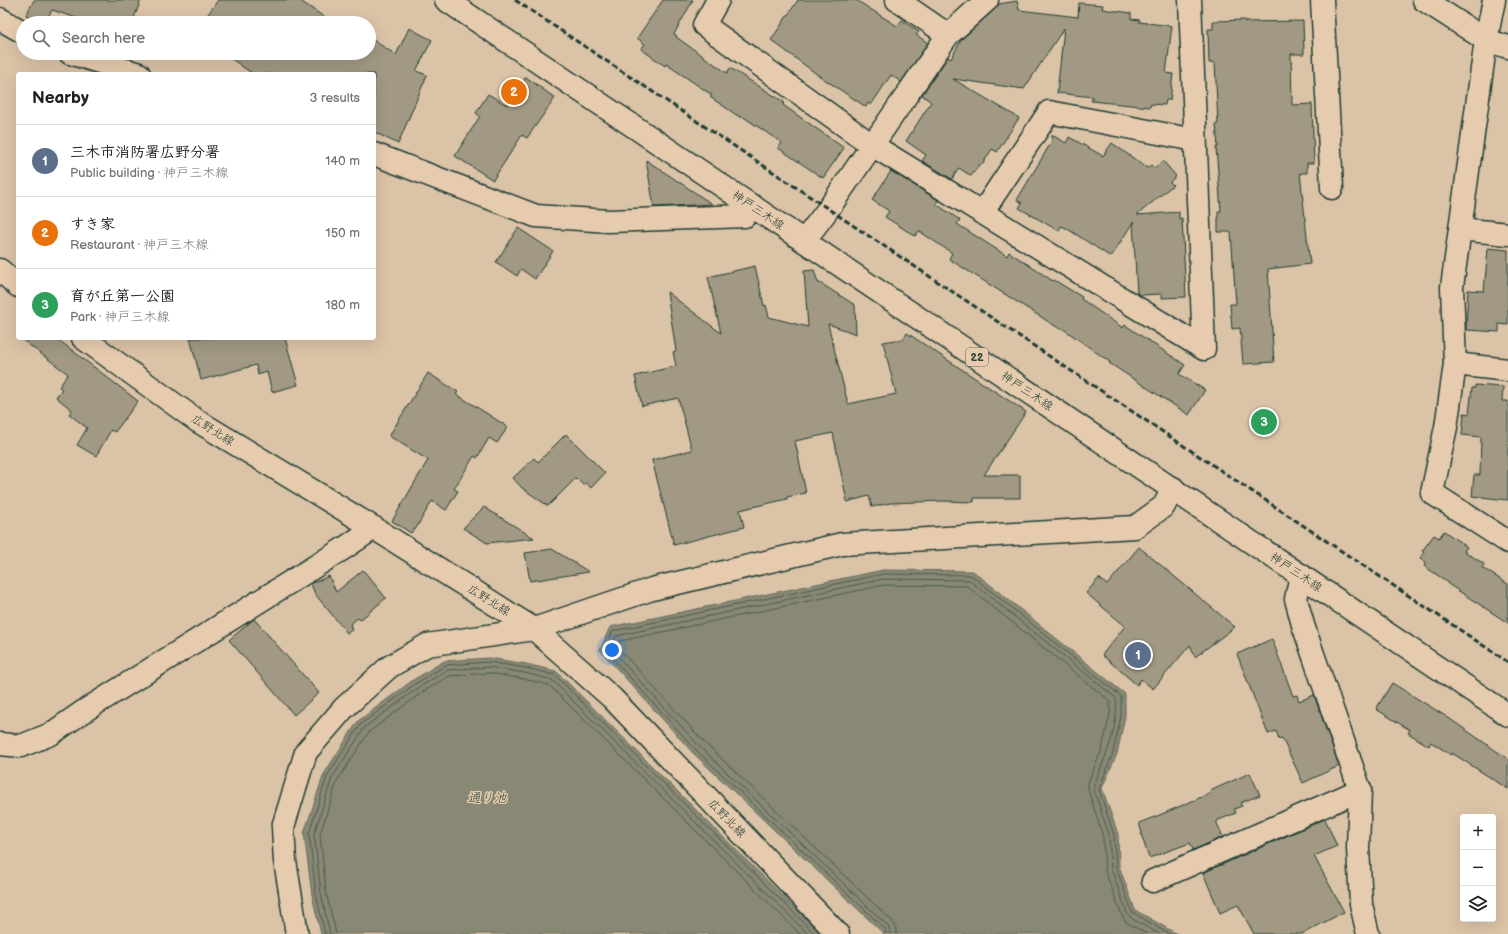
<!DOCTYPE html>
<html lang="en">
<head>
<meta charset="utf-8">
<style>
  :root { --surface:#fff; --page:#f6f6f6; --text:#202124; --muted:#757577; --line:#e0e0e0; --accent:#0b8043 }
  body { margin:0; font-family:"Balsamiq Sans","Klee One",sans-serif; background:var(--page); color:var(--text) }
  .controls { position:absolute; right:12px; bottom:12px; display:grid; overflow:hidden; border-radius:4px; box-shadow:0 4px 16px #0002 }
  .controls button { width:36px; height:36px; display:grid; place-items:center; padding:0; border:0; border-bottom:1px solid var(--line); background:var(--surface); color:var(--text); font:20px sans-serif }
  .you { position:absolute; left:612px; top:650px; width:14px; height:14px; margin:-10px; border:3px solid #fff; border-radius:50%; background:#1a73e8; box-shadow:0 0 0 6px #1a73e833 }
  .badge { display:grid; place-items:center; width:26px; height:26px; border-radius:50%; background:var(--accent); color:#fff; font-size:13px; font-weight:700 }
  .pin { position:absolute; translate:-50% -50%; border:2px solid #fff; box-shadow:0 1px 4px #0006 }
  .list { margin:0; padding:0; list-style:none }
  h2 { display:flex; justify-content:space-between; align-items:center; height:52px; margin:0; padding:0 16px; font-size:17px }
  h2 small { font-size:13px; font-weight:400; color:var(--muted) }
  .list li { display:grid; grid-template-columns:26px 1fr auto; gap:12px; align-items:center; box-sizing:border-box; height:72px; padding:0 16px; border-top:1px solid var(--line) }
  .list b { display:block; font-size:15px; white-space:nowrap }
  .list p { margin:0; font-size:13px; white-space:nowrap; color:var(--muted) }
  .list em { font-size:13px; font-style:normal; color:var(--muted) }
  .icon { flex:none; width:22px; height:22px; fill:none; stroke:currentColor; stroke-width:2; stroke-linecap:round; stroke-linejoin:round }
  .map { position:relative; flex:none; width:1508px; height:934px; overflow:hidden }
  .search { position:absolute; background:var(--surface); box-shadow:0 4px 16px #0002; left:16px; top:16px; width:360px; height:44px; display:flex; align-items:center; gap:10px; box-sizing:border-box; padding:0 14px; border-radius:22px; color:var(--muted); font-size:15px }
  .panel { position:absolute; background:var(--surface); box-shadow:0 4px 16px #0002; left:16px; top:72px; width:360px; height:268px; border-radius:4px }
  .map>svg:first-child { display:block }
</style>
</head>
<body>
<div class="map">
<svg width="1508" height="934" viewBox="0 0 1508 934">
  <rect width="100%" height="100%" fill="#dbc3a7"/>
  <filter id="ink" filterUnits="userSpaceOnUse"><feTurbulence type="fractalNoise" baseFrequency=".025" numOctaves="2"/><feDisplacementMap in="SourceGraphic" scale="8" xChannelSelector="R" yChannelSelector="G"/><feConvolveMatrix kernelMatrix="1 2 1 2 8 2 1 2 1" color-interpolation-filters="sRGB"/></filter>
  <g filter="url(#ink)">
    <g fill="#898874" stroke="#5f6a5a">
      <path d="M 883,570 L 973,571 L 1125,694 L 1125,716 L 1117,754 L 1102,788 L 1118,834 L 1119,866 L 1135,910 L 1177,934 L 884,934 L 693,753 L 600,650 L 610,627 Z"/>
      <path d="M 489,658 L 526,664 L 556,671 L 821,934 L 321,934 L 312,895 L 304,833 L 324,774 L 358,721 L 413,680 L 444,661 Z"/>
    </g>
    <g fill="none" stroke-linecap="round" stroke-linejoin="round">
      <g stroke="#495b4e" stroke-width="1">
        <path d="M 325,934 L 316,894 L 309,833 L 327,776 L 361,724 L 415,684 L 446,665 L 489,662 L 526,668 L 555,675 L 815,934"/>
        <path d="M 330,934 L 321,893 L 314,834 L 332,778 L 365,727 L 418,688 L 447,670 L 489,667 L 525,673 L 552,680 L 808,934"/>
        <path d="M 336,934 L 326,892 L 320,834 L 337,781 L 369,732 L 421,693 L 449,676 L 489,673 L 524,679 L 549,685 L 800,934"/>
        <path d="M 886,934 L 885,929 L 696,750 L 605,650 L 605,648 L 613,631 L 883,574 L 971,575 L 1121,696 L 1121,716 L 1113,753 L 1099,789 L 1114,835 L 1116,867 L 1132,912 L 1169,934"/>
        <path d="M 891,934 L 888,926 L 700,747 L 611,649 L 616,636 L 883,579 L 969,580 L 1116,698 C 1119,728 1105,757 1094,785 L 1094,790 L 1109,835 L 1111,869 L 1127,913 L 1131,918 L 1159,934"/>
        <path d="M 897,934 L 896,927 L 892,921 L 704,742 L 618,648 L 620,641 L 884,585 L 967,586 L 1110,701 L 1110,714 L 1102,749 L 1088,783 L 1088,789 L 1103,837 L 1105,871 L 1122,915 L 1126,922 L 1147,934"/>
      </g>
    </g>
    <g fill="#a19983" stroke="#1f3d34">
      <path d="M 34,0 L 141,0 L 132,23 L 92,23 L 52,10 L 44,23 L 39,23 L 26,15 Z"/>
      <path d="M 218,0 L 299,0 L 333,23 L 202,23 Z"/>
      <path d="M 663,0 L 693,0 L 674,34 L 677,36 L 676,37 L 727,73 L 730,68 L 784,102 L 783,105 L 844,148 L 823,178 L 778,148 L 782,143 L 742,116 L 741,118 L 710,97 L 712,95 L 666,64 L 665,66 L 641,49 L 645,44 L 637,38 Z"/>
      <path d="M 798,0 L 856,0 L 897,26 L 902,20 L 919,32 L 916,35 L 928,43 L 901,82 L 891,75 L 871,105 L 868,103 L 866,107 L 818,75 L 771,40 Z"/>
      <path d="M 1017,1 L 1019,10 L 1078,17 L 1079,3 L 1103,5 L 1102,9 L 1131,13 L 1131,19 L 1140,20 L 1139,22 L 1172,26 L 1166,73 L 1173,74 L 1170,100 L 1166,100 L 1165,105 L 1151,104 L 1150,107 L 1091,101 L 1093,97 L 1057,93 L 1064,28 L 1024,89 L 953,79 L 1019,118 L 997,152 L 992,149 L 982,165 L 980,164 L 971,176 L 959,168 L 952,179 L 922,161 L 926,155 L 906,141 L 931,102 L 922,95 L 948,57 L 951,59 L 961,40 L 995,9 L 999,4 Z"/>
      <path d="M 1245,20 L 1245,22 L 1303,21 L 1304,54 L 1291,54 L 1292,105 L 1312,104 L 1314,163 L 1307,163 L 1307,173 L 1300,173 L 1310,264 L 1268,269 L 1274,362 L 1243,364 L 1240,328 L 1232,329 L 1230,304 L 1236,304 L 1231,232 L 1218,232 L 1218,211 L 1221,211 L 1216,147 L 1218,147 L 1216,124 L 1218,124 L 1215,63 L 1209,63 L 1208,29 L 1213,29 L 1213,21 Z"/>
      <path d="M 409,28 L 432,40 L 416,71 L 427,75 L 398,144 L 374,132 L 374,74 L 253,74 L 223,53 L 369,53 L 370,38 L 396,55 Z"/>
      <path d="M 526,77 L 555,98 L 527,138 L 522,135 L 493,180 L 455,156 L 480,116 L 476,113 L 488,94 L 507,105 Z"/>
      <path d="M 1052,135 L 1066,143 L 1069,137 L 1103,156 L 1112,143 L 1147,168 L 1151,165 L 1154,168 L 1163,161 L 1176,176 L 1170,182 L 1173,185 L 1137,215 L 1179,212 L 1179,219 L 1182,218 L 1186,297 L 1162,298 L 1162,294 L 1140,295 L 1137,293 L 1133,222 L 1111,257 L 1066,228 L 1061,226 L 1059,231 L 1019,208 L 1022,203 L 1017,200 L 1052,141 Z"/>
      <path d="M 646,160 L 712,204 L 654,207 Z"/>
      <path d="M 891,171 L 938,200 L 936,204 L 960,220 L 957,224 L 1007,256 L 1009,252 L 1053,281 L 1054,280 L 1082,297 L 1081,299 L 1123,328 L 1125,325 L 1185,365 L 1179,374 L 1205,390 L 1189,415 L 1109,363 L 1110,362 L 1062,328 L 1060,329 L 949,259 L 952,253 L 919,231 L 915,236 L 885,217 L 889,211 L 872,200 Z"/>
      <path d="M 518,228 L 553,251 L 535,279 L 521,269 L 517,276 L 496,262 Z"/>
      <path d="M 1488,248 L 1508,250 L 1508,325 L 1499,324 L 1499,332 L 1466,330 L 1468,290 L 1484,291 Z"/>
      <path d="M 755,266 L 764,306 L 766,305 L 769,317 L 808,327 L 804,271 L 814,270 L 818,283 L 820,283 L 855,305 L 856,334 L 828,324 L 848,404 L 896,394 L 883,342 L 903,339 L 907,333 L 1026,412 L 984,475 L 1020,475 L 1020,498 L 974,498 L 974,502 L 943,501 L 890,503 L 872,507 L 869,496 L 847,502 L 833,433 L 795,441 L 806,493 L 787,497 L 787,499 L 740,510 L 744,527 L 674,545 L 652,460 L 692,450 L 678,398 L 642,406 L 635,376 L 676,366 L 673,352 L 676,351 L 667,292 L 721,333 L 708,277 Z"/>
      <path d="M 20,338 L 56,338 L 138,401 L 115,432 L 111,430 L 96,456 L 77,445 L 87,428 L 69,414 L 72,410 L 56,397 L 62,389 L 59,387 L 68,374 Z"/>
      <path d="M 190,338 L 285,338 L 298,385 L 272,392 L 267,372 L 258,375 L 256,365 L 201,380 Z"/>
      <path d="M 428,373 L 458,392 L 456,394 L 508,427 L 497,443 L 489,438 L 477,458 L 474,456 L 454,489 L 458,491 L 446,510 L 432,501 L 415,530 L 414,529 L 411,533 L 392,521 L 428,460 L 389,436 Z"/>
      <path d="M 1475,385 L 1503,387 L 1502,401 L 1508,401 L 1508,500 L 1472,496 L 1474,475 L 1480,475 L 1481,437 L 1462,435 L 1464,413 L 1469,414 L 1472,388 L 1475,388 Z"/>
      <path d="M 566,434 L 605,473 L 591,488 L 586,483 L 583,485 L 576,478 L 548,506 L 522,488 L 513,478 L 534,458 L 538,462 Z"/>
      <path d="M 484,507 L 495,514 L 534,538 L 487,543 L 463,528 Z"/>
      <path d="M 1444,531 L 1467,547 L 1464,551 L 1484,564 L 1482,568 L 1508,584 L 1508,623 L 1448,584 L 1449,583 L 1424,566 L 1426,562 L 1420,558 L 1424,553 L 1422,551 L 1434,535 L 1439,538 Z"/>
      <path d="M 1139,547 L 1235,627 L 1195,657 L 1190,645 L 1153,689 L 1141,679 L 1137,685 L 1102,655 L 1125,626 L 1086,593 L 1099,578 L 1107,585 Z"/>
      <path d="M 552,549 L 589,572 L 530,581 L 525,553 Z"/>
      <path d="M 363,570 L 386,598 L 360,620 L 358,618 L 350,624 L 352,630 L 347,633 L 315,594 L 311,584 L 329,576 L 336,592 Z"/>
      <path d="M 254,619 L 319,693 L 294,715 L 229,640 Z"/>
      <path d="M 1272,639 L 1293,696 L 1297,695 L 1299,701 L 1314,695 L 1339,766 L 1303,783 L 1282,738 L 1279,739 L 1276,731 L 1268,734 L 1237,654 Z"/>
      <path d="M 1392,683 L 1447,717 L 1508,759 L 1508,789 L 1452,753 L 1451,755 L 1431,742 L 1429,746 L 1408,733 L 1410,730 L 1376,709 Z"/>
      <path d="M 1250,773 L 1260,795 L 1240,803 L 1242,806 L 1234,809 L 1236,813 L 1216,821 L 1223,837 L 1193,850 L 1190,843 L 1149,858 L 1141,834 L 1142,833 L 1139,823 L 1162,814 L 1211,793 L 1210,791 Z"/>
      <path d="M 1325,819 L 1337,846 L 1314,856 L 1344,912 L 1302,934 L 1254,934 L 1238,905 L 1220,913 L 1203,873 Z"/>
    </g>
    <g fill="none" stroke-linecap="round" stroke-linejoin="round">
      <defs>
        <g id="street">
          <path d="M 718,0 L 704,25 L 872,145 L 1204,349 L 1190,0"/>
          <path d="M 897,0 L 948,35"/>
          <path d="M 1322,0 L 1332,188"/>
          <path d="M 1494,0 L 1486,40 L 1452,287 L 1455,364 L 1446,427 L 1432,493 L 1508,542"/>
          <path d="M 0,19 L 23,32"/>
          <path d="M 70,53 L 139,74"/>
          <path d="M 374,154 L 536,216 L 609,221 L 745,216 L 753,206"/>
          <path d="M 982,213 L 1049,112 L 1195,140"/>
          <path d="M 1460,229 L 1508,234"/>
          <path d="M 804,241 L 829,208 L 948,35 L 987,0"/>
          <path d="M 0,270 L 18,286"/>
          <path d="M 83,338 L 196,420 L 374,528 L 534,629 L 612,698 L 838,934"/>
          <path d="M 1455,364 L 1508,370"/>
          <path d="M 1301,575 L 1296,599 L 1303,625 L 1360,790 L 1358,848 L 1361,904 L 1368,934"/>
          <path d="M 0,744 L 21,746 L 51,734 L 84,711 L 346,547 L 374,528"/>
          <path d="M 1153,881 L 1360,790"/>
          <path d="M 297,934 L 285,861 L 283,827 L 306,752 L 344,708 L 389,667 L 427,645 L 534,629 L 652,589 L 842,544 L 1135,527 L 1164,506 L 1173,488"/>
        </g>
        <path id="secondary" d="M 1424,0 L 1486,40 L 1508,47"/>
        <path id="primary" d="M 446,0 L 1508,715"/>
      </defs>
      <use href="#street" stroke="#1f3d34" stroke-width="25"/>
      <use href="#secondary" stroke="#1f3d34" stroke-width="25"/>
      <use href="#primary" stroke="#1f3d34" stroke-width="25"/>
      <use href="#street" stroke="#e7cbae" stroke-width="22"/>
      <use href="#secondary" stroke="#e7cbae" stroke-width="22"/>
      <use href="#primary" stroke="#e7cbae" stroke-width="22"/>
      <path stroke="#1f3d34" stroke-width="3" stroke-dasharray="6 3" stroke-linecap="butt" d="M 515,0 L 1508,662"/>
    </g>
  </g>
  <g text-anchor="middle" stroke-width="3" stroke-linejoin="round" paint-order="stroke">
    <rect fill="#e7cbae" stroke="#5b6859" stroke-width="1" x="966" y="348" width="22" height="18" rx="3"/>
    <g font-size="11" font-weight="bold" fill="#1f3d34">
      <text x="977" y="361">22</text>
    </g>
    <g font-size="12" fill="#1f3d34" stroke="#e7cbae">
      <text transform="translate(758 210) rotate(34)" y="4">神戸三木線</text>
      <text transform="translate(1027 391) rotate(34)" y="4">神戸三木線</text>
      <text transform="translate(213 430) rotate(32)" y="4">広野北線</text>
      <text transform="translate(1296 572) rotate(34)" y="4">神戸三木線</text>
      <text transform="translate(489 600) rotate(32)" y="4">広野北線</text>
      <text transform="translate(727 818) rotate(46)" y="4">広野北線</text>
    </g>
    <g font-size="13" font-style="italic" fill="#2a443a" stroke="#e7cbae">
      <text x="487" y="802">通り池</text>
    </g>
  </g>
</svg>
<div class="controls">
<button>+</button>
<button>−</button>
<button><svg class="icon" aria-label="layers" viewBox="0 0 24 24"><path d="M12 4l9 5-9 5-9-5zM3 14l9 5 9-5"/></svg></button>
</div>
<div class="you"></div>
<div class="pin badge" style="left:1138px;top:655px;background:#5c6f8a">1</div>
<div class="pin badge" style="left:514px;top:92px;background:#e8710a">2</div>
<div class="pin badge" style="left:1264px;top:422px;background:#2e9e5b">3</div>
<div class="search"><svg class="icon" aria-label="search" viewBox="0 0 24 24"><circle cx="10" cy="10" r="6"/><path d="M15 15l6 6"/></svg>Search here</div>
<section class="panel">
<h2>Nearby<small>3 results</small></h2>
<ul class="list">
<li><span class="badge" style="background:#5c6f8a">1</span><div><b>三木市消防署広野分署</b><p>Public building · 神戸三木線</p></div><em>140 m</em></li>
<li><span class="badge" style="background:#e8710a">2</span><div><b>すき家</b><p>Restaurant · 神戸三木線</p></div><em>150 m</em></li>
<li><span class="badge" style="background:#2e9e5b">3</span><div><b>育が丘第一公園</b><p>Park · 神戸三木線</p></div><em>180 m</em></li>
</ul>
</section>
</div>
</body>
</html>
